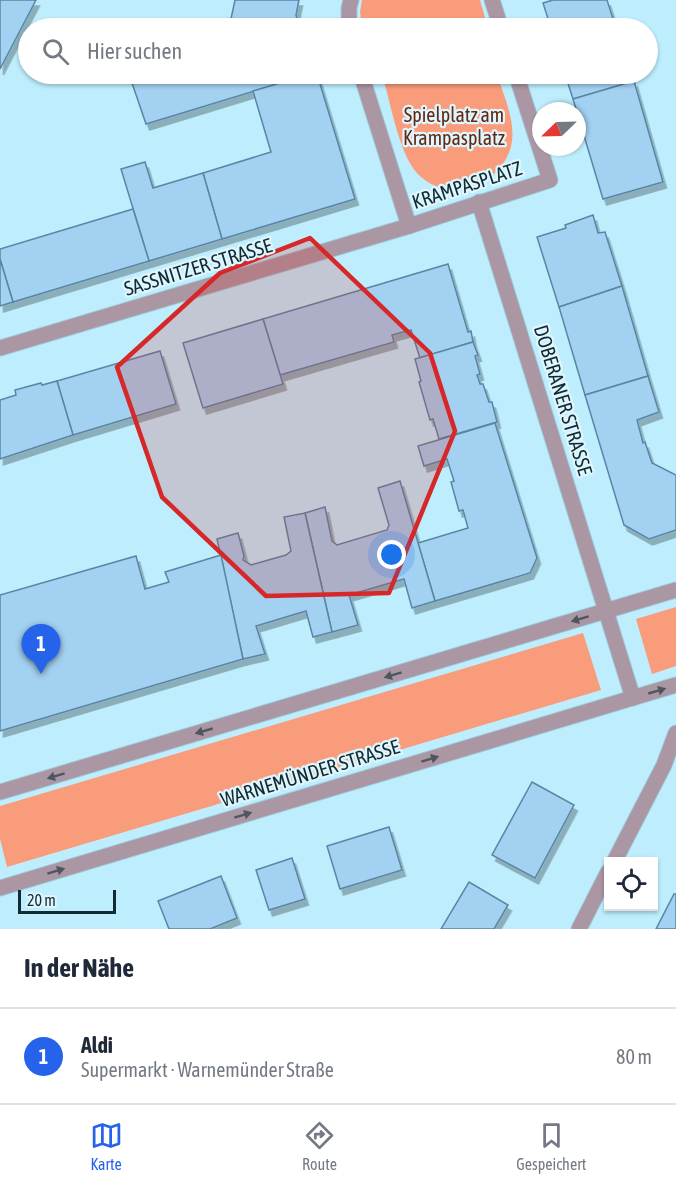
<!DOCTYPE html>
<html lang="de">
<head>
<meta charset="utf-8">
<style>
  :root { --surface:#fff; --page:#f6f6f7; --text:#1f2937; --muted:#747a83; --line:#e0e1e3; --accent:#2563eb }
  body { margin:0; font-family:"Asap Condensed",sans-serif; background:var(--page); color:var(--text) }
  .controls { position:absolute; right:18px; bottom:18px; display:grid; overflow:hidden; border-radius:0px; box-shadow:0 2px 4px #0004 }
  .controls button { width:54px; height:54px; display:grid; place-items:center; padding:0; border:0; border-bottom:2px solid var(--line); background:var(--surface); color:var(--text); font:30px sans-serif }
  .compass { position:absolute; left:532px; top:102px; width:54px; height:54px; border-radius:50%; background:var(--surface); box-shadow:0 2px 4px #0004; rotate:247deg }
  .scale { position:absolute; left:18px; bottom:15px; width:98px; box-sizing:border-box; padding-left:6px; border:3px solid #122b33; border-top:0; font-size:16px; line-height:21px; white-space:nowrap; color:#122b33; -webkit-text-stroke:4px #dff6fe; paint-order:stroke }
  .you { position:absolute; left:392px; top:555px; width:21px; height:21px; margin:-15px; border:4px solid #fff; border-radius:50%; background:#1a73e8; box-shadow:0 0 0 9px #1a73e833 }
  .badge { display:grid; place-items:center; width:39px; height:39px; border-radius:50%; background:var(--accent); color:#fff; font-size:20px; font-weight:700 }
  .pin { position:absolute; translate:-50% -50px; filter:drop-shadow(0 2px 3px #0008) }
  .pin::after { content:''; position:absolute; top:32px; width:21px; height:18px; background:inherit; clip-path:polygon(0 0,100% 0,50% 100%) }
  .list { margin:0; padding:0; list-style:none }
  h2 { display:flex; justify-content:space-between; align-items:center; height:78px; margin:0; padding:0 24px; font-size:26px }
  h2 small { font-size:20px; font-weight:400; color:var(--muted) }
  .list li { display:grid; grid-template-columns:39px 1fr auto; gap:18px; align-items:center; box-sizing:border-box; height:96px; padding:0 24px; border-top:2px solid var(--line) }
  .list b { display:block; font-size:22px; white-space:nowrap }
  .list p { margin:0; font-size:20px; white-space:nowrap; color:var(--muted) }
  .list em { font-size:20px; font-style:normal; color:var(--muted) }
  .icon { flex:none; width:33px; height:33px; fill:none; stroke:currentColor; stroke-width:2; stroke-linecap:round; stroke-linejoin:round }
  .map { position:relative; flex:none; width:676px; height:929px; overflow:hidden }
  .search { position:absolute; background:var(--surface); box-shadow:0 2px 4px #0004; left:18px; right:18px; top:18px; height:66px; display:flex; align-items:center; gap:15px; box-sizing:border-box; padding:0 21px; border-radius:33px; color:var(--muted); font-size:22px }
  .sheet { height:174px; background:var(--surface) }
  nav { display:flex; justify-content:space-around; align-items:center; box-sizing:border-box; height:84px; border-top:2px solid var(--line); background:var(--surface); font-size:16px; color:var(--muted) }
  nav a { display:grid; justify-items:center; gap:3px }
  nav .on { color:var(--accent) }
  .map>svg:first-child { display:block }
</style>
</head>
<body>
<div class="map">
<svg width="676" height="929" viewBox="0 0 676 929">
  <defs>
    <filter id="shadow"><feDropShadow dx="3.5" dy="6" stdDeviation="0" flood-color="#0004"/></filter>
  </defs>
  <rect width="100%" height="100%" fill="#beeefe"/>
  <g fill="#f99c7b">
    <path d="M 362,0 L 480,0 L 488,28 L 362,28 L 360,12 Z"/>
    <path d="M 382,74 L 497,74 C 503,94 515,119 512,141 C 506,184 448,207 417,173 C 399,154 390,100 382,74 Z"/>
    <path d="M 676,607 L 676,666 L 652,674 L 636,619 Z"/>
    <path d="M 583,633 L 601,690 L 7,867 L 0,839 L 0,806 Z"/>
  </g>
  <g fill="#a3d1f2" stroke="#5a85a4" stroke-width="1.5" filter="url(#shadow)">
    <path d="M 0,0 L 36,0 L 0,69 Z"/>
    <path d="M 235,0 L 299,0 L 296,15 L 299,28 L 229,28 Z"/>
    <path d="M 553,0 L 607,0 L 616,28 L 551,28 L 543,3 Z"/>
    <path d="M 134,74 L 191,74 L 193,80 L 216,74 L 310,74 L 146,124 L 131,80 Z"/>
    <path d="M 310,74 L 317,74 L 355,199 L 222,239 L 203,173 L 271,152 L 253,91 Z"/>
    <path d="M 565,74 L 629,74 L 632,82 L 573,99 Z"/>
    <path d="M 634,81 L 663,182 L 603,199 L 573,99 Z"/>
    <path d="M 145,162 L 153,188 L 203,173 L 222,239 L 149,261 L 121,169 Z"/>
    <path d="M 133,209 L 149,261 L 13,302 L 0,259 L 0,249 Z"/>
    <path d="M 593,215 L 598,233 L 605,232 L 622,286 L 559,307 L 537,237 L 566,228 L 565,225 Z"/>
    <path d="M 0,259 L 13,302 L 0,306 Z"/>
    <path d="M 448,264 L 468,332 L 471,331 L 473,342 L 420,358 L 411,330 L 392,335 L 394,342 L 280,375 L 263,319 Z"/>
    <path d="M 622,286 L 648,376 L 585,395 L 559,307 Z"/>
    <path d="M 263,319 L 283,384 L 203,408 L 183,343 Z"/>
    <path d="M 473,342 L 478,355 L 475,356 L 480,374 L 477,375 L 480,384 L 483,384 L 489,402 L 492,402 L 497,422 L 439,439 L 433,419 L 430,420 L 419,382 L 421,381 L 415,359 Z"/>
    <path d="M 160,351 L 176,404 L 73,435 L 57,381 Z"/>
    <path d="M 648,376 L 659,412 L 637,420 L 643,443 L 645,442 L 652,463 L 676,475 L 676,530 L 649,539 L 624,525 L 585,395 Z"/>
    <path d="M 57,381 L 73,435 L 0,459 L 0,400 L 16,395 L 15,390 L 41,383 L 42,385 Z"/>
    <path d="M 495,423 L 537,558 L 530,573 L 435,601 L 418,543 L 468,528 L 463,510 L 459,511 L 451,482 L 454,481 L 447,459 L 424,466 L 418,446 Z"/>
    <path d="M 400,481 L 435,601 L 412,608 L 404,579 L 349,595 L 358,625 L 332,632 L 305,513 L 325,507 L 332,541 L 337,545 L 387,530 L 389,525 L 378,488 Z"/>
    <path d="M 305,513 L 332,632 L 313,637 L 306,611 L 256,626 L 265,654 L 243,659 L 217,539 L 238,533 L 244,556 L 243,560 L 251,565 L 286,555 L 291,551 L 284,517 Z"/>
    <path d="M 221,555 L 243,659 L 0,731 L 0,595 L 136,556 L 145,589 L 169,582 L 165,572 Z"/>
    <path d="M 532,782 L 574,805 L 535,878 L 492,855 Z"/>
    <path d="M 389,827 L 402,870 L 340,889 L 327,846 Z"/>
    <path d="M 292,858 L 305,899 L 269,910 L 256,870 Z"/>
    <path d="M 221,876 L 237,918 L 210,929 L 169,929 L 158,901 Z"/>
    <path d="M 469,882 L 508,905 L 494,929 L 441,929 Z"/>
    <path d="M 674,894 L 676,894 L 676,929 L 656,929 Z"/>
  </g>
  <g fill="none" stroke-linecap="round" stroke-linejoin="round">
    <defs>
      <g id="minor">
        <path d="M 492,0 L 501,28"/>
        <path d="M 349,28 L 349,8 L 351,0"/>
        <path d="M 361,74 L 409,226 L 550,180 L 516,74"/>
        <path d="M 479,202 L 633,698"/>
        <path d="M 0,348 L 409,226"/>
        <path d="M 0,792 L 676,590"/>
        <path d="M 614,862 L 664,765 L 676,733"/>
        <path d="M 0,888 L 676,685"/>
        <path d="M 579,929 L 608,872"/>
      </g>
    </defs>
    <use href="#minor" stroke="#9fcbd9" stroke-width="17"/>
    <use href="#minor" stroke="#ab96a3" stroke-width="15"/>
  </g>
  <defs><path id="oneway-solid" d="M-6-.8H1V-3.2L6.5 0L1 3.2V.8H-6Z" transform="scale(1.5)"/></defs>
  <g fill="#4f5660">
    <use href="#oneway-solid" transform="translate(580 619) rotate(163)"/>
    <use href="#oneway-solid" transform="translate(393 675) rotate(163)"/>
    <use href="#oneway-solid" transform="translate(657 691) rotate(-16)"/>
    <use href="#oneway-solid" transform="translate(204 731) rotate(164)"/>
    <use href="#oneway-solid" transform="translate(430 759) rotate(-17)"/>
    <use href="#oneway-solid" transform="translate(56 776) rotate(163)"/>
    <use href="#oneway-solid" transform="translate(243 815) rotate(-17)"/>
    <use href="#oneway-solid" transform="translate(56 871) rotate(-17)"/>
  </g>
  <path fill="#d62828" fill-opacity="0.2" stroke="#d62828" stroke-width="4.5" stroke-linejoin="round" d="M 310,238 L 430,353 L 455,431 L 389,593 L 266,596 L 162,497 L 117,367 L 220,273 Z"/>
  <g text-anchor="middle" stroke-width="4.5" stroke-linejoin="round" paint-order="stroke">
    <g font-size="20" fill="#622811" stroke="#dff6fe">
      <text x="454" y="122">Spielplatz am<tspan x="454" dy="23">Krampasplatz</tspan></text>
    </g>
    <g font-size="20" fill="#122b33" stroke="#dff6fe">
      <text transform="translate(467 185) rotate(-18)" y="7">KRAMPASPLATZ</text>
      <text transform="translate(198 267) rotate(-17)" y="7">SASSNITZER STRASSE</text>
      <text transform="translate(563 400) rotate(73)" y="7">DOBERANER STRASSE</text>
      <text transform="translate(310 773) rotate(-17)" y="7">WARNEMÜNDER STRASSE</text>
    </g>
  </g>
</svg>
<div class="controls">
<button><svg class="icon" aria-label="locate" viewBox="0 0 24 24"><circle cx="12" cy="12" r="6"/><path d="M12 2v4M12 18v4M2 12h4M18 12h4"/></svg></button>
</div>
<svg class="compass" viewBox="-18 -18 36 36"><path d="M0-13l5 13h-10z" fill="#e53935"/><path d="M0 13l5-13h-10z" fill="#747a83"/></svg>
<div class="scale">20 m</div>
<div class="you"></div>
<div class="pin badge" style="left:41px;top:674px">1</div>
<div class="search"><svg class="icon" aria-label="search" viewBox="0 0 24 24"><circle cx="10" cy="10" r="6"/><path d="M15 15l6 6"/></svg>Hier suchen</div>
</div>
<section class="sheet">
<h2>In der Nähe<small></small></h2>
<ul class="list">
<li><span class="badge">1</span><div><b>Aldi</b><p>Supermarkt · Warnemünder Straße</p></div><em>80 m</em></li>
</ul>
</section>
<nav>
<a class="on"><svg class="icon" aria-label="map" viewBox="0 0 24 24"><path d="M3 6l6-2 6 2 6-2v14l-6 2-6-2-6 2zM9 4v14M15 6v14"/></svg>Karte</a>
<a><svg class="icon" aria-label="directions" viewBox="0 0 24 24"><path d="M12 3l9 9-9 9-9-9zM9 14v-3h6M13 9l2 2-2 2"/></svg>Route</a>
<a><svg class="icon" aria-label="saved" viewBox="0 0 24 24"><path d="M7 4h10v16l-5-4-5 4z"/></svg>Gespeichert</a>
</nav>
</body>
</html>
